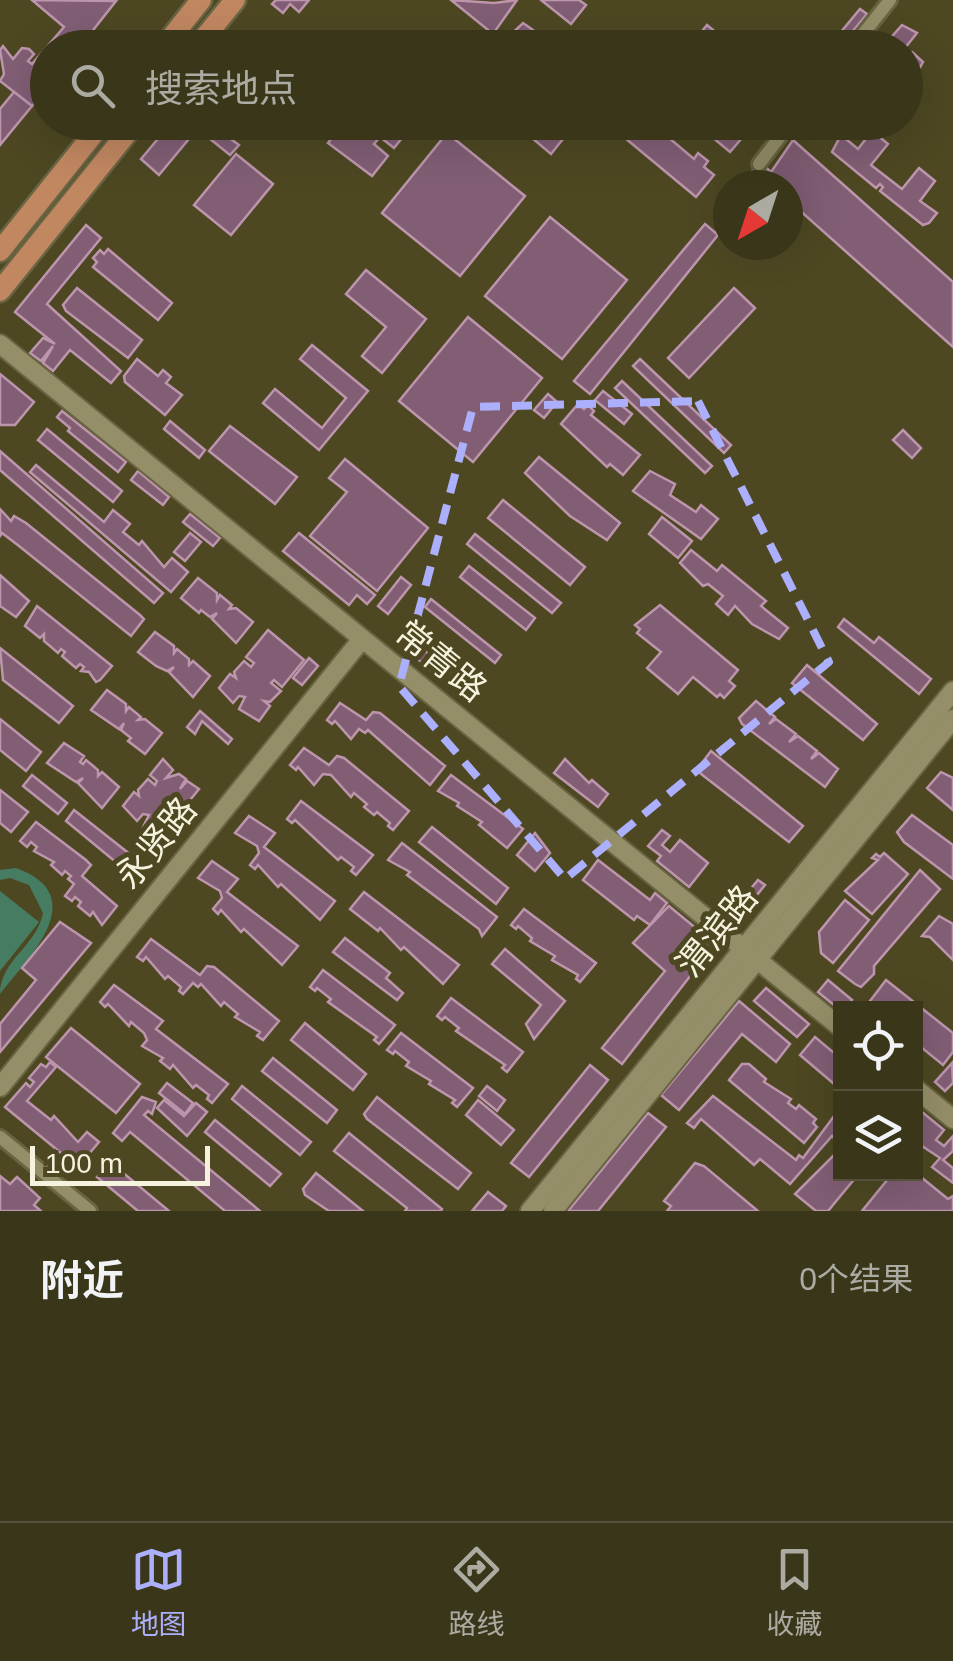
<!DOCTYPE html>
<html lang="zh">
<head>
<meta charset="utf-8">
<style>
  :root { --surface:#3a361a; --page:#454127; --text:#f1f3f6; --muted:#ababa2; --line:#545039; --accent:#acaffb }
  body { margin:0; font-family:Arial,"Noto Sans SC",sans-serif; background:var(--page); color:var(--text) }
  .controls { position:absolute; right:30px; bottom:30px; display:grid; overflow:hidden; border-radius:0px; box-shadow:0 10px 40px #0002 }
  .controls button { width:90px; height:90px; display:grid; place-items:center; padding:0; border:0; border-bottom:2px solid var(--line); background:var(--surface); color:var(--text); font:50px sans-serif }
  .compass { position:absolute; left:713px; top:170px; width:90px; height:90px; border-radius:50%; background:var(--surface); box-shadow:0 10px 40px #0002; rotate:219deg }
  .scale { position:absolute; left:30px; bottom:25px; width:180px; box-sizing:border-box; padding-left:10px; border:5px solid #f5f2dd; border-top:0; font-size:28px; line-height:35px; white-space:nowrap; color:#f5f2dd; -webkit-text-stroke:8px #4d4822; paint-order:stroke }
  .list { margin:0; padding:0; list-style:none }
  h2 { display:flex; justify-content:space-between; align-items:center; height:130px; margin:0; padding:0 40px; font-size:42px }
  h2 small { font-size:32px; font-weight:400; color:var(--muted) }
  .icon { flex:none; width:55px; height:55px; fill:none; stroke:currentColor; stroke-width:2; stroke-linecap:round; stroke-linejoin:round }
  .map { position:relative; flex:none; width:953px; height:1211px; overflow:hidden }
  .search { position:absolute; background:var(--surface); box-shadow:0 10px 40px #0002; left:30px; right:30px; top:30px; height:110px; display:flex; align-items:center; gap:25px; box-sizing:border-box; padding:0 35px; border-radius:55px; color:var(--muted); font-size:38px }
  .sheet { height:310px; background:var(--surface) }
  nav { display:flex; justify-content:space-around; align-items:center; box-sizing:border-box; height:140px; border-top:2px solid var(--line); background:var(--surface); font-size:28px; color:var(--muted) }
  nav a { display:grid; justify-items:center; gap:5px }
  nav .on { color:var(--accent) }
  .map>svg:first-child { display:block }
</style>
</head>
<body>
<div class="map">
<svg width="953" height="1211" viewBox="0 0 953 1211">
  <rect width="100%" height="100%" fill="#4d4822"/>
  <g fill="#467d62">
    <path d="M 16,868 C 93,896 29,957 0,994 C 0,960 37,946 43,913 L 29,885 L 10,878 L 0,880 L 0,870 Z"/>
    <path d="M 0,891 L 39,922 L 0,971 Z"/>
  </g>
  <g fill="#815e74" stroke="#bd96ae" stroke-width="2.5">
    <path d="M 32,0 L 116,1 L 79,48 L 48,48 L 48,87 L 32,106 L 0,81 L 4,74 L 0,50 L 3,46 L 13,59 L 22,48 L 29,49 L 34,54 L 28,61 L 32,64 L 64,27 Z"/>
    <path d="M 276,0 L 309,0 L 299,12 L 290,4 L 283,13 L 272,4 Z"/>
    <path d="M 451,0 L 494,3 L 517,0 L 493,34 Z"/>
    <path d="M 541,0 L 579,0 L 586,5 L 571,24 Z"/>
    <path d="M 860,9 L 867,14 L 842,44 L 835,39 Z"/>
    <path d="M 523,23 L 546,39 L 549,48 L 514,48 L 505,40 Z"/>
    <path d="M 707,25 L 735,48 L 689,47 Z"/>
    <path d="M 902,25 L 917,33 L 905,48 L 891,48 L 887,42 Z"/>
    <path d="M 912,52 L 923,62 L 910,85 L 906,81 L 906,53 Z"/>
    <path d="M 14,92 L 32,106 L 0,145 L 0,109 Z"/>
    <path d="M 172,122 L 203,122 L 159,175 L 141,159 Z"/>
    <path d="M 344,122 L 413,122 L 414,123 L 394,148 L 380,137 L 374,144 L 388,156 L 372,176 L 328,143 Z"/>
    <path d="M 513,122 L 552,122 L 567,134 L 551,154 Z"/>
    <path d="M 628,122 L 660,122 L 656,127 L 694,159 L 698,153 L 708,161 L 704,167 L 714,175 L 696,197 L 619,133 Z"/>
    <path d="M 694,122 L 736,122 L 747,132 L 730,152 Z"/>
    <path d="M 217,129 L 239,145 L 230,155 L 209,138 Z"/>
    <path d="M 872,131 L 888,144 L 871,165 L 902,189 L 919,168 L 935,181 L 920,201 L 937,213 L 929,223 L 923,225 L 880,191 L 883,187 L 880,184 L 876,188 L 832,152 L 841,135 L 858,149 Z"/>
    <path d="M 447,133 L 525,196 L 460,276 L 382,213 Z"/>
    <path d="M 793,140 L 953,282 L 953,347 L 788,200 L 788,185 L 771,185 L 753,170 L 760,162 L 771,172 Z"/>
    <path d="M 236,154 L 273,184 L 231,235 L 194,205 Z"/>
    <path d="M 550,217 L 627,280 L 562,359 L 485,296 Z"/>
    <path d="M 705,224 L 718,235 L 590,394 L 574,381 Z"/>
    <path d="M 86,225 L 101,238 L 47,304 L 121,371 L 111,383 L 70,350 L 53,371 L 43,363 L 53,346 L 41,361 L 30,353 L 43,338 L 55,344 L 15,312 Z"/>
    <path d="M 108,249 L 172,303 L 158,320 L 93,267 L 97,262 L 93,258 L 100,250 L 104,254 Z"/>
    <path d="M 366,270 L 426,319 L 382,373 L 362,356 L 386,327 L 346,294 Z"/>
    <path d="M 77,288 L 142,340 L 128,358 L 66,311 L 63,305 Z"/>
    <path d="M 734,288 L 755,308 L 689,378 L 668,358 Z"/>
    <path d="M 468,317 L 542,378 L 473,462 L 399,401 Z"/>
    <path d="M 312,345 L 368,391 L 319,450 L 263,403 L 275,389 L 322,428 L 346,398 L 300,359 Z"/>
    <path d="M 137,359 L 158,376 L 163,370 L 171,377 L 166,383 L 182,395 L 165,415 L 125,382 L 124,376 Z"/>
    <path d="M 640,359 L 731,445 L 724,453 L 633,366 Z"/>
    <path d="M 0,374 L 34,402 L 15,425 L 0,425 Z"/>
    <path d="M 622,381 L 712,466 L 705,473 L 615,388 Z"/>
    <path d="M 603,391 L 632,414 L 624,424 L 595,400 Z"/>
    <path d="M 548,394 L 557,402 L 544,418 L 534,410 Z"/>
    <path d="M 578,404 L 584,409 L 588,405 L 594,411 L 591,415 L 640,455 L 623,475 L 610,464 L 607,467 L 561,424 Z"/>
    <path d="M 62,411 L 126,462 L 118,472 L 68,431 L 70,428 L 57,417 Z"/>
    <path d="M 170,421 L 205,450 L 199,458 L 164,429 Z"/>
    <path d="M 230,426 L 297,477 L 275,504 L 209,451 Z"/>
    <path d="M 47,429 L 122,491 L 113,502 L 38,440 Z"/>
    <path d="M 903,430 L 921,448 L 912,458 L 893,440 Z"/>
    <path d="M 0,451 L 163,593 L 154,603 L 0,470 Z"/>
    <path d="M 539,457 L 620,523 L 607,540 L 570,516 L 525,473 Z"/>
    <path d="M 345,459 L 428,528 L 377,591 L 310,536 L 347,492 L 329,478 Z"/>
    <path d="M 36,465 L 104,522 L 113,510 L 130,524 L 123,532 L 139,545 L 142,541 L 164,567 L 172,558 L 188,572 L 171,592 L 30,472 Z"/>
    <path d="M 138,471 L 169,497 L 163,505 L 131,480 Z"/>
    <path d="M 650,471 L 675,484 L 670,495 L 696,512 L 701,505 L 718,519 L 701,539 L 633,491 Z"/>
    <path d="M 503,500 L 585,567 L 570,585 L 488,518 Z"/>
    <path d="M 0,509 L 11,521 L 14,516 L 26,523 L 140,615 L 144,619 L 131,636 L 19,546 L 2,533 L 0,536 Z"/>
    <path d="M 190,514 L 220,538 L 213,546 L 183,522 Z"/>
    <path d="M 662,517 L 692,541 L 678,558 L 649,534 Z"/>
    <path d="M 190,533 L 201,542 L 185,561 L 174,552 Z"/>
    <path d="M 299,533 L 375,595 L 367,604 L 357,595 L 349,605 L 283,551 Z"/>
    <path d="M 475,534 L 561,603 L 552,613 L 467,544 Z"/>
    <path d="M 691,550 L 717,571 L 722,565 L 766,601 L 761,606 L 788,628 L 779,639 L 752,624 L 735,606 L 728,615 L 716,604 L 723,596 L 708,584 L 703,586 L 680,563 Z"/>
    <path d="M 469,566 L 535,618 L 526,630 L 460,577 Z"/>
    <path d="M 0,575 L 29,601 L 16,617 L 0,606 Z"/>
    <path d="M 401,577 L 411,585 L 388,614 L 378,606 Z"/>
    <path d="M 198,578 L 217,593 L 217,600 L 220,595 L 232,605 L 229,609 L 236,608 L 253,622 L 236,643 L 212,619 L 217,613 L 210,617 L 201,610 L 199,613 L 181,598 Z"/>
    <path d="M 431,599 L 501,655 L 495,663 L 425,607 Z"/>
    <path d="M 660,605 L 738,670 L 729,681 L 735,686 L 724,698 L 720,694 L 717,697 L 693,677 L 678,694 L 647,668 L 661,652 L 637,633 L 640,629 L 635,625 Z"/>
    <path d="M 37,606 L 112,666 L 100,680 L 96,682 L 89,672 L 81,671 L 84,667 L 80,664 L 76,668 L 62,656 L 65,652 L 61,649 L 58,653 L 44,641 L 44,634 L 40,638 L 25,626 Z"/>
    <path d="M 844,619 L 874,643 L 879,637 L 931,679 L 919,694 L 838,627 Z"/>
    <path d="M 268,630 L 304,660 L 282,687 L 274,680 L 271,683 L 281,691 L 270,702 L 264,701 L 270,706 L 259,721 L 239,709 L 245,697 L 239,696 L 233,703 L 219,688 L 230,674 L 236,678 L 234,672 L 244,661 L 251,667 L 254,663 L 246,657 Z"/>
    <path d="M 155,632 L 174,646 L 174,653 L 177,649 L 189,659 L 189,665 L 193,661 L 210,676 L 193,697 L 169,672 L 174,667 L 167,671 L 156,666 L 138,652 Z"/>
    <path d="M 404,634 L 480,696 L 473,704 L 398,643 Z"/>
    <path d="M 0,648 L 73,706 L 59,723 L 3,680 Z"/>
    <path d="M 309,658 L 318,666 L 302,685 L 293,678 Z"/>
    <path d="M 807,665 L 877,724 L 863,740 L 792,683 Z"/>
    <path d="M 107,690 L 126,704 L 126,711 L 129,707 L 141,717 L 138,720 L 145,719 L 162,733 L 145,754 L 128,741 L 131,738 L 121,730 L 124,723 L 119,729 L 91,710 Z"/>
    <path d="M 756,701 L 775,717 L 769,724 L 776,719 L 796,734 L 789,742 L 798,736 L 817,751 L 811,759 L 819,753 L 838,769 L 825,787 L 742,724 L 739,718 Z"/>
    <path d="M 340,703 L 366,720 L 373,712 L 380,713 L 445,766 L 430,785 L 368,730 L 365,733 L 359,729 L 351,739 L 335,721 L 332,724 L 327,720 Z"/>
    <path d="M 200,711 L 232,739 L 228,744 L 202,721 L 195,734 L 187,727 Z"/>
    <path d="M 0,719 L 41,752 L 26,771 L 0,750 Z"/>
    <path d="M 64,743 L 84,756 L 80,762 L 83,764 L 86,760 L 98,770 L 98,776 L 102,772 L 119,787 L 102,808 L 78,783 L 83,778 L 76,782 L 47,763 Z"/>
    <path d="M 304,748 L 329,765 L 337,756 L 344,758 L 409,811 L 393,830 L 388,826 L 390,823 L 377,812 L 374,815 L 364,807 L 367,804 L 354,793 L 351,797 L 331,775 L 323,774 L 314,785 L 298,767 L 296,770 L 290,765 Z"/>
    <path d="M 711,751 L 803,826 L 789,842 L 701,774 L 698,768 Z"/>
    <path d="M 163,759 L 173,770 L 166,778 L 179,774 L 186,779 L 180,789 L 187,781 L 199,789 L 186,805 L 178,798 L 175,801 L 185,810 L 167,819 L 174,824 L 163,839 L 143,827 L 149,815 L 143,814 L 137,821 L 123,806 L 134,792 L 139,796 L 138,790 L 148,779 L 155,785 L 157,781 L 150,775 Z"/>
    <path d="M 565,759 L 589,783 L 592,780 L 608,794 L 598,807 L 554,773 Z"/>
    <path d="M 941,772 L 953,778 L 953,810 L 927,788 Z"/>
    <path d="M 32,775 L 67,803 L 58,814 L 23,786 Z"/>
    <path d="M 451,775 L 523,829 L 507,848 L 479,825 L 482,822 L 457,806 L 459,803 L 438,791 Z"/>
    <path d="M 0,790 L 28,812 L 11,832 L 0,823 Z"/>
    <path d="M 301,801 L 373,855 L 356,875 L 351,871 L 354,867 L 341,857 L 338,860 L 295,820 L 292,823 L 287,819 Z"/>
    <path d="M 74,810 L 150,870 L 140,882 L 66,821 Z"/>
    <path d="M 912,815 L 953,845 L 953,879 L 904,842 L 897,832 Z"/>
    <path d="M 249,816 L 275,833 L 264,847 L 335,901 L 320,920 L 281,884 L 278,887 L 258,865 L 255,869 L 250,865 L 259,853 L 257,846 L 235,833 Z"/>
    <path d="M 36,822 L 86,860 L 91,865 L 82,876 L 117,906 L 102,925 L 93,912 L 90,916 L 78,906 L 81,902 L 75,897 L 72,901 L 65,896 L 74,884 L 68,879 L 71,876 L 65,871 L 62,875 L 51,865 L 54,862 L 34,851 L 37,847 L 31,842 L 27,847 L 20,841 Z"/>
    <path d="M 432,827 L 508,888 L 496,904 L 419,842 Z"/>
    <path d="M 662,830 L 670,836 L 662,845 L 670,852 L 680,840 L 708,863 L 689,887 L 657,861 L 661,856 L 648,846 Z"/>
    <path d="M 535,833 L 550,853 L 535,871 L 517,855 Z"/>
    <path d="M 402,843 L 497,917 L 482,936 L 479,929 L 407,875 L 410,872 L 388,860 Z"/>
    <path d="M 884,853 L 908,874 L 872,914 L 845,891 L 878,860 L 872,858 L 876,854 L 880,857 Z"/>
    <path d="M 598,860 L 650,900 L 655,893 L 667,903 L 650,925 L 637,916 L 634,920 L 583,880 Z"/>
    <path d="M 212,861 L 238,879 L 227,892 L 298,946 L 282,965 L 244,929 L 241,932 L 221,910 L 218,914 L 213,909 L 222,898 L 220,891 L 198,878 Z"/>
    <path d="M 920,870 L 940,889 L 874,966 L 874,974 L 861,987 L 855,984 L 838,971 Z"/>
    <path d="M 758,880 L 765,885 L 744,911 L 737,905 Z"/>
    <path d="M 364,892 L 459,965 L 443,984 L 404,947 L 401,950 L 380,928 L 378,931 L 350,909 Z"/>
    <path d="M 845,900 L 869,920 L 833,963 L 821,953 L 819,932 Z"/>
    <path d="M 669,906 L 715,944 L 622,1064 L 602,1048 L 665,971 L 633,943 Z"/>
    <path d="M 524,909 L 596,963 L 580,982 L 576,979 L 578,975 L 552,960 L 555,956 L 530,941 L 532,938 L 518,926 L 516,929 L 511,925 Z"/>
    <path d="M 939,916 L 953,924 L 953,960 L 930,937 L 922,936 Z"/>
    <path d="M 60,922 L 91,943 L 0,1052 L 0,1024 L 36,980 L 22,968 Z"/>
    <path d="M 345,938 L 390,973 L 386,978 L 403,993 L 397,1000 L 333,952 Z"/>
    <path d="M 151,939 L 200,975 L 207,966 L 214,967 L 279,1021 L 263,1040 L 257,1036 L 260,1032 L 235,1017 L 238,1014 L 224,1002 L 221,1006 L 201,984 L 198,987 L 193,983 L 183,994 L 179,991 L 181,987 L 168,976 L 165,979 L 146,957 L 143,961 L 137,957 Z"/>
    <path d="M 505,949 L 565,1001 L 534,1039 L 526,1024 L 541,1005 L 492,964 Z"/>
    <path d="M 323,970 L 395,1025 L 379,1044 L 374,1040 L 377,1037 L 328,1002 L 331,999 L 317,988 L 315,991 L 310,987 Z"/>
    <path d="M 828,980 L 852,1000 L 845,1008 L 840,1010 L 818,992 Z"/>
    <path d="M 886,980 L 953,1033 L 953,1052 L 943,1065 L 916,1043 L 916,1008 L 867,1005 Z"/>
    <path d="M 114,985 L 163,1021 L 156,1029 L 228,1084 L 212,1103 L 207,1099 L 209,1095 L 196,1085 L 193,1088 L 173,1065 L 170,1069 L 160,1061 L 163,1058 L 142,1046 L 147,1040 L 144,1033 L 131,1022 L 129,1026 L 108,1004 L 105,1007 L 100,1002 Z"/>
    <path d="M 766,988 L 809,1024 L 797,1037 L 754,1001 Z"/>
    <path d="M 451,998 L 523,1052 L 507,1072 L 502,1068 L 505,1065 L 456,1031 L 459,1028 L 445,1017 L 442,1020 L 437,1016 Z"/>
    <path d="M 739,1001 L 790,1044 L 776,1062 L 742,1034 L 679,1110 L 661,1095 Z"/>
    <path d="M 305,1023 L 366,1074 L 353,1090 L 291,1040 Z"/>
    <path d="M 71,1028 L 140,1084 L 116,1113 L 46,1057 Z"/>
    <path d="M 401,1033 L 473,1088 L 457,1107 L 452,1103 L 455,1100 L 429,1084 L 431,1081 L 406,1066 L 409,1062 L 395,1051 L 393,1054 L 387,1050 Z"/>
    <path d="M 815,1037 L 840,1058 L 840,1089 L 800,1055 Z"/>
    <path d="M 273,1058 L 337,1110 L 327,1123 L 262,1071 Z"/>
    <path d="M 50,1062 L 56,1067 L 27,1101 L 51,1120 L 54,1116 L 78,1142 L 87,1132 L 99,1142 L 78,1167 L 5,1107 L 26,1083 L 30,1087 L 34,1082 L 29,1078 L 41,1064 L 46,1067 Z"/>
    <path d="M 952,1063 L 953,1083 L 945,1091 L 935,1082 Z"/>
    <path d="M 742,1064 L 749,1064 L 766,1079 L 764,1082 L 791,1099 L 788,1103 L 796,1109 L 799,1105 L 816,1119 L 813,1123 L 817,1127 L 804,1143 L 729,1080 Z"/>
    <path d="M 590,1065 L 608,1080 L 529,1177 L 511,1163 Z"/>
    <path d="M 167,1083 L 193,1103 L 185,1114 L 159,1093 Z"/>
    <path d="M 242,1086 L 311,1142 L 300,1155 L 232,1099 Z"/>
    <path d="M 487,1086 L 505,1100 L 497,1111 L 479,1096 Z"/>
    <path d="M 713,1096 L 796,1160 L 799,1155 L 803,1158 L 840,1108 L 840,1135 L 836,1140 L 832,1136 L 790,1184 L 760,1159 L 754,1165 L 701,1119 L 694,1128 L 687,1123 Z"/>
    <path d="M 142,1097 L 156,1102 L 152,1114 L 148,1111 L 144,1115 L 260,1211 L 225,1211 L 130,1132 L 122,1141 L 113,1133 Z"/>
    <path d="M 377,1097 L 471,1173 L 458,1189 L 367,1119 L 364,1114 Z"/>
    <path d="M 164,1100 L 184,1116 L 196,1103 L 207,1112 L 187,1136 L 157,1108 Z"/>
    <path d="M 478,1100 L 514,1130 L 501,1145 L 466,1115 Z"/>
    <path d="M 916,1107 L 944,1130 L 936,1140 L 944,1146 L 953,1136 L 953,1151 L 943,1160 L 953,1168 L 953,1183 L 932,1167 L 940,1158 L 916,1142 Z"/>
    <path d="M 648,1113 L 666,1127 L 598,1211 L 568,1211 Z"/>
    <path d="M 215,1120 L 281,1174 L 270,1186 L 205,1132 Z"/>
    <path d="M 349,1133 L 442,1209 L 441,1211 L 405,1211 L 407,1208 L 334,1151 Z"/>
    <path d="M 840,1149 L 840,1174 L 856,1177 L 828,1211 L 816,1211 L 795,1194 Z"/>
    <path d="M 110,1162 L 169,1211 L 138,1211 L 97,1177 Z"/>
    <path d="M 695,1163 L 704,1166 L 758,1211 L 667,1211 L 671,1206 L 664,1201 Z"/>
    <path d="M 316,1173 L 363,1211 L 329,1211 L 305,1195 L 303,1189 Z"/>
    <path d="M 916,1173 L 948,1199 L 953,1196 L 953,1211 L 862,1211 L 892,1174 Z"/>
    <path d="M 0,1176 L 10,1184 L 17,1177 L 40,1198 L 34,1205 L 41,1211 L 0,1211 Z"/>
    <path d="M 488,1192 L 506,1206 L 502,1211 L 472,1211 Z"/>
  </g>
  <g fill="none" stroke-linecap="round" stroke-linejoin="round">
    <defs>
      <g id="street">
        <path d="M 852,48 L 890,0"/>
        <path d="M 759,164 L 791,122"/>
        <path d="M 0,1137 L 90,1211"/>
      </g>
      <g id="secondary">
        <path d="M 0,344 L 840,1027"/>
        <path d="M 0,1087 L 362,639"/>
        <path d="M 916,1089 L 953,1119"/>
        <path d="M 530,1211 L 953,691"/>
        <path d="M 553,1211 L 953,719"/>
      </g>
      <g id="primary">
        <path d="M 163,48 L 201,0"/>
        <path d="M 196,48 L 235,0"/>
        <path d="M 0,251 L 103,122"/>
        <path d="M 0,291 L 136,122"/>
      </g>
    </defs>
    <use href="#street" stroke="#696442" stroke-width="18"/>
    <use href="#secondary" stroke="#696442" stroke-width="22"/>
    <use href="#primary" stroke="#696442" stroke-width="25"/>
    <use href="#street" stroke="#948f68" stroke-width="12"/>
    <use href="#secondary" stroke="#948f68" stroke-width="18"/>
    <use href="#primary" stroke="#c18761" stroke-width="20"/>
  </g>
  <path fill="none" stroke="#acaffb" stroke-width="8" stroke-dasharray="20 12" stroke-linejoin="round" d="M 698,401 L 829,662 L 565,879 L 399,686 L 473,407 Z"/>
  <g text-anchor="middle" stroke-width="10" stroke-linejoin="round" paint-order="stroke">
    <g font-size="35" fill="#f5f2dd" stroke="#4d4822">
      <text transform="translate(441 661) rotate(39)" y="12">常青路</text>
      <text transform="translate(156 843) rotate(-51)" y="12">永贤路</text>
      <text transform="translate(717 931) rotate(-51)" y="12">渭滨路</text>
    </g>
  </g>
</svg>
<div class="controls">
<button><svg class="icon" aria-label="locate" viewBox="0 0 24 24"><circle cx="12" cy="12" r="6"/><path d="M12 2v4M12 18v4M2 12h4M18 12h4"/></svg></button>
<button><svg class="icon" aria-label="layers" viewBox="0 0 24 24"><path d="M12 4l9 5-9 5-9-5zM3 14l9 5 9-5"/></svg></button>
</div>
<svg class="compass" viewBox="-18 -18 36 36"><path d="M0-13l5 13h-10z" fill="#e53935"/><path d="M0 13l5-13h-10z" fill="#ababa2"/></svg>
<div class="scale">100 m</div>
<div class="search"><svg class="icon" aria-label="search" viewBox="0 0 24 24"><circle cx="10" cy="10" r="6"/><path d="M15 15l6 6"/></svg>搜索地点</div>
</div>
<section class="sheet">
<h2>附近<small>0个结果</small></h2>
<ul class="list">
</ul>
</section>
<nav>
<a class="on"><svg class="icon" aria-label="map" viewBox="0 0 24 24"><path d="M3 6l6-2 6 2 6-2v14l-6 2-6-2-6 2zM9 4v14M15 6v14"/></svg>地图</a>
<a><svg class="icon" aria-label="directions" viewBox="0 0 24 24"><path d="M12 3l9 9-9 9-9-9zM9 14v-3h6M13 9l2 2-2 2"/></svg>路线</a>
<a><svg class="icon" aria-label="saved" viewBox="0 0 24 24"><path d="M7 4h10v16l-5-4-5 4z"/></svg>收藏</a>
</nav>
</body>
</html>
